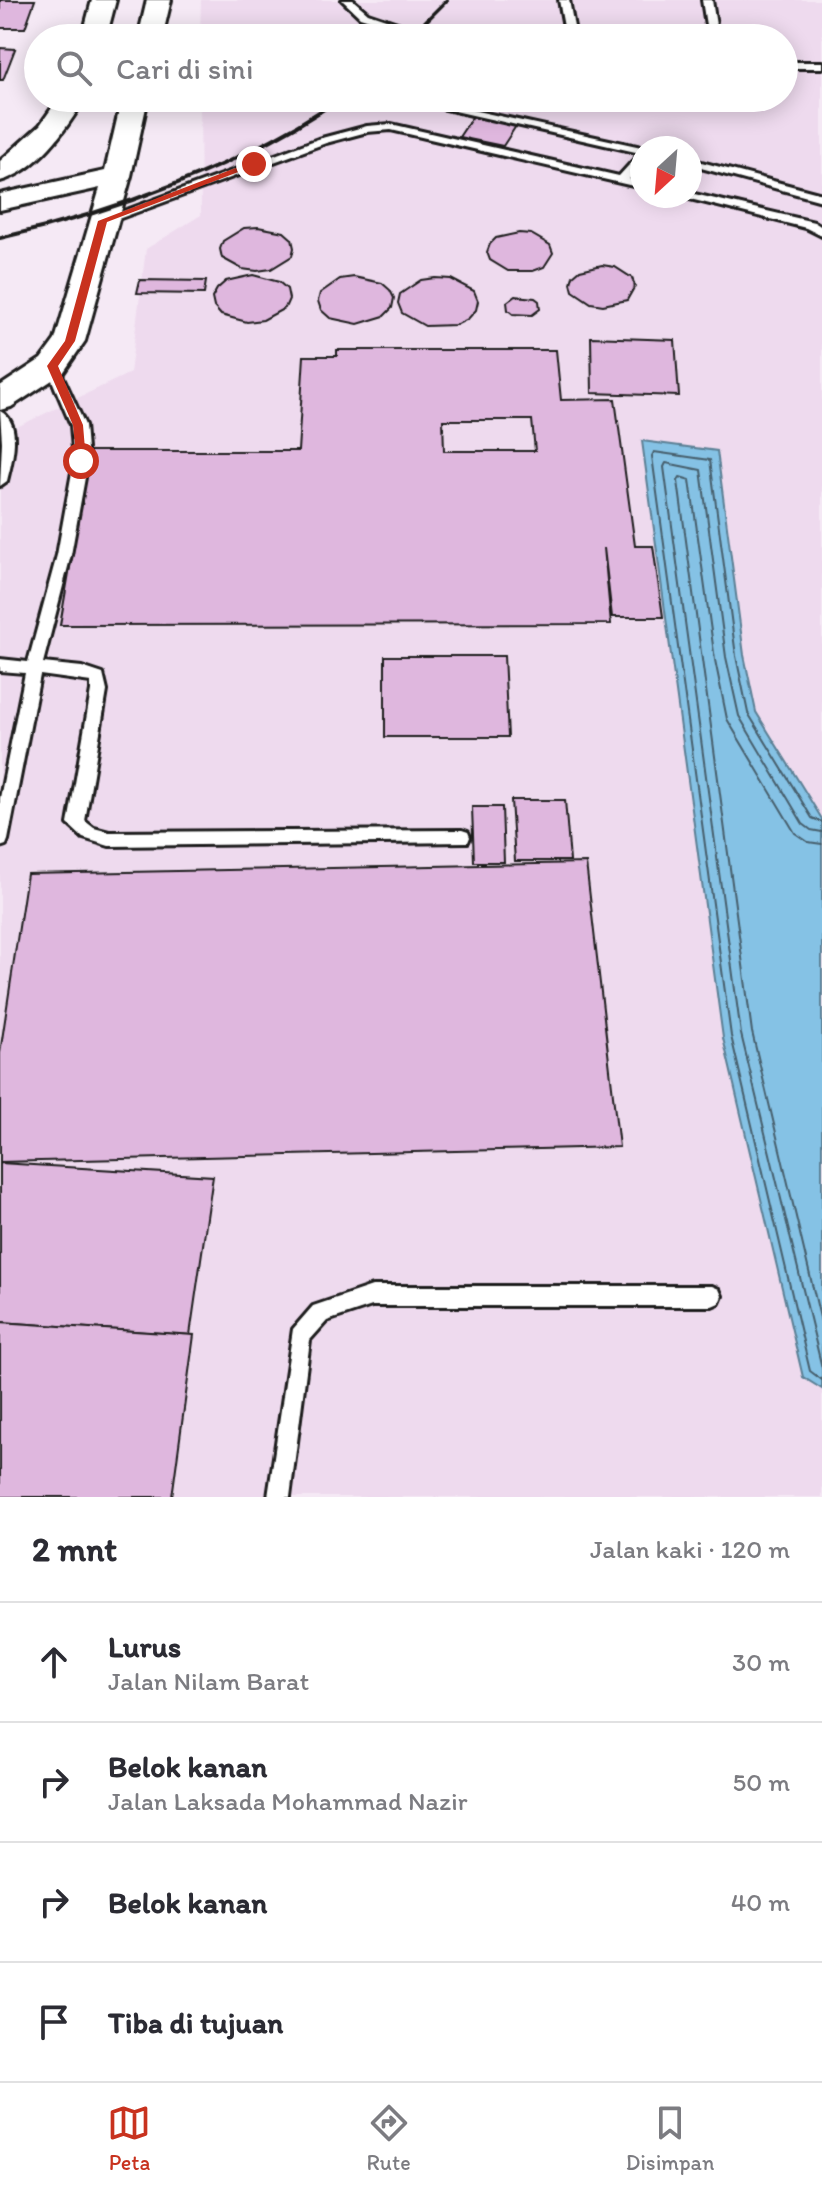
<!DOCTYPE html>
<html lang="id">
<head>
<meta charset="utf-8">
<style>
  :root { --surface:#fff; --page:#f2f2f3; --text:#2b2b33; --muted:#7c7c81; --line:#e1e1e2; --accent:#c8321e }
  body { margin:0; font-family:Itim,sans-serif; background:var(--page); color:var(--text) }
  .compass { position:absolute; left:630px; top:136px; width:72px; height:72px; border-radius:50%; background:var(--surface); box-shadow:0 4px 20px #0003; rotate:206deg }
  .stop { position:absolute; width:24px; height:24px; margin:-18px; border:6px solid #c8321e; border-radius:50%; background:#fff }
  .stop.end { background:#c8321e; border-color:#fff; box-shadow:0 2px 8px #0008 }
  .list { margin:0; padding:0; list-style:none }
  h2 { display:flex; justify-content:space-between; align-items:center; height:104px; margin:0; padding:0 32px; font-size:34px }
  h2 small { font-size:26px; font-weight:400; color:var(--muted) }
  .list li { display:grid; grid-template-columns:52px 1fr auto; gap:24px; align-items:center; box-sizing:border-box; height:120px; padding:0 32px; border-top:2px solid var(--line) }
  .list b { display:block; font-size:30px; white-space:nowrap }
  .list p { margin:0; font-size:26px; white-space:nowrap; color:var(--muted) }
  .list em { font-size:26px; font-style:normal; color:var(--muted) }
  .icon { flex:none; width:44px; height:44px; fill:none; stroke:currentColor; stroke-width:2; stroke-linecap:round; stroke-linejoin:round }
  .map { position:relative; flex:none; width:822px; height:1497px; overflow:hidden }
  .search { position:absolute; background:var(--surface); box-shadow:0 4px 20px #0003; left:24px; right:24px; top:24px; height:88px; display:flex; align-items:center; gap:20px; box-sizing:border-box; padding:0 28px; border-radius:44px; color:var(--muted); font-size:30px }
  .sheet { height:584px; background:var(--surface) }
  nav { display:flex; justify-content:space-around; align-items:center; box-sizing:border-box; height:112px; border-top:2px solid var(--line); background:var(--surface); font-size:22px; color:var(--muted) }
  nav a { display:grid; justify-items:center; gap:4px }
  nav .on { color:var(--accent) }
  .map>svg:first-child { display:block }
</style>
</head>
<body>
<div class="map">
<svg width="822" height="1497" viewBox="0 0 822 1497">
  <rect width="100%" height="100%" fill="#f5e9f5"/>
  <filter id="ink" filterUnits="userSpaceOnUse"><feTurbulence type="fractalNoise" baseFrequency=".0125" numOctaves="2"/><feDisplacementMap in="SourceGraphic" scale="16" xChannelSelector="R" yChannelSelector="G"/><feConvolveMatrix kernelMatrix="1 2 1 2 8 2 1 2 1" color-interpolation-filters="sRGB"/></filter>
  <g filter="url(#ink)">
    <path fill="#eedaee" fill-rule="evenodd" d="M 201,0 L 822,0 L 822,819 L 756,712 L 744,655 L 642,442 L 723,1038 L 803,1377 L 822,1389 L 822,1497 L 0,1497 L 0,435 L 130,373 L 146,249 L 201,215 L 200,98 L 784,98 L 784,38 L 200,38 ZM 642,148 L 690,148 L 690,196 L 642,196 Z"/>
    <path fill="#85c2e5" stroke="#5b8095" stroke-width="2" d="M 642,441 L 717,451 L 744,655 L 756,712 L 822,819 L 822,1389 L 803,1377 L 723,1038 Z"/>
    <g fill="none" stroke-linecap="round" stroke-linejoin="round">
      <g stroke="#465e6c" stroke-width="2">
        <path d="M 822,822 L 812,818 L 748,713 L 736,656 L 710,460 L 654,452 L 652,456 L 731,1036 L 810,1371 L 822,1380"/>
        <path d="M 822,832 L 811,830 L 803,824 L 739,716 L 726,657 L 701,470 L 666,463 L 664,467 L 741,1034 L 822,1368"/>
        <path d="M 822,844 L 808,842 L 795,833 L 727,719 L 715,660 L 690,480 L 680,477 L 678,481 L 752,1032 L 822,1326"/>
      </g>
    </g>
    <g fill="#dfb7de" stroke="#1c1c1c" stroke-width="2" fill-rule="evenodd">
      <path d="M 0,0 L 35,0 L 25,28 L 0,28 Z"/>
      <path d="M 0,48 L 15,49 L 3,80 L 0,80 Z"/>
      <path d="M 473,116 L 516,126 L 503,146 L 459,137 Z"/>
      <path d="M 258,227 L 284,232 L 292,239 L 294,248 L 292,256 L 271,269 L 257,271 L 242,269 L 222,258 L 220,249 L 223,241 L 244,228 Z"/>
      <path d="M 519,233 L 531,234 L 550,245 L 553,253 L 544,267 L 533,271 L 508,271 L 490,260 L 487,252 L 490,244 L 496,238 Z"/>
      <path d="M 602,265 L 615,267 L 632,278 L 635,286 L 627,300 L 603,305 L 591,303 L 573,291 L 571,283 L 573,276 L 580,270 Z"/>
      <path d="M 253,275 L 279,282 L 287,289 L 289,299 L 285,308 L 263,320 L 247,322 L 221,315 L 214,307 L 212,298 L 217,289 L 226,281 Z"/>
      <path d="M 354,277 L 382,283 L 390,290 L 394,298 L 392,308 L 384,316 L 358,324 L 330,318 L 321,310 L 318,301 L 320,293 L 340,279 Z"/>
      <path d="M 435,278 L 451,279 L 474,291 L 478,301 L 476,310 L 468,319 L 456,325 L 425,326 L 402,313 L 398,303 L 400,294 L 421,280 Z"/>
      <path d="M 140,280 L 206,281 L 204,294 L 137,293 Z"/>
      <path d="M 515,296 L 535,298 L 539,301 L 540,309 L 532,315 L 513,314 L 508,310 L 507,302 Z"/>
      <path d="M 591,337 L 675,340 L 679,396 L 592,393 Z"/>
      <path d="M 337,350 L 556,350 L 561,400 L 615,399 L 635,546 L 653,546 L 663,617 L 612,617 L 604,548 L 611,624 L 60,625 L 90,451 L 298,451 L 304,356 L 337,356 ZM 443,420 L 532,420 L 535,451 L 444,451 Z"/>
      <path d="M 385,656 L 504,656 L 508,737 L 385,737 Z"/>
      <path d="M 511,800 L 565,800 L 570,861 L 515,861 Z"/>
      <path d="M 472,807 L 502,807 L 504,862 L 474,862 Z"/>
      <path d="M 586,863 L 619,1147 L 0,1162 L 0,1053 L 27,874 Z"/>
      <path d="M 0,1163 L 213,1176 L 190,1335 L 0,1322 Z"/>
      <path d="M 0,1322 L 194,1335 L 172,1497 L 0,1497 Z"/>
    </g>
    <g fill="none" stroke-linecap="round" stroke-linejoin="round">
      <defs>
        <g id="service">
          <path d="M 342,0 L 353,0 L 368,13 L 436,36 L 427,38 L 360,17 Z"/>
          <path d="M 559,0 L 569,0 L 576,38 L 566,38 Z"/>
          <path d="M 702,0 L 712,0 L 718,38 L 708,38 Z"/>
          <rect x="784" y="62" width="38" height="6"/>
          <path d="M 397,98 L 417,98 L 646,148 L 642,148 L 642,163 L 629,179 L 642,182 L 642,188 L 391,130 L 367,132 L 326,143 L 107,223 L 99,223 L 97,221 L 318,139 L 367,126 L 391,124 L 619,176 L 640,153 Z"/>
          <path d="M 690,159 L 822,194 L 822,201 L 690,165 Z"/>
          <path d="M 690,193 L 814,222 L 822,227 L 822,236 L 806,228 L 686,198 L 684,196 L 690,196 Z"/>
          <path d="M 52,362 L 58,366 L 85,425 L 88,461 L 71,555 L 43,663 L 82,667 L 103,674 L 107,691 L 85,821 L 94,828 L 109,832 L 462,830 L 468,832 L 470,837 L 468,842 L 109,846 L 83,838 L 68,824 L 91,691 L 91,682 L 40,675 L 8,840 L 6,845 L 0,847 L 0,798 L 25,673 L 0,671 L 0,659 L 28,662 L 57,555 L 74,461 L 71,425 L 46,366 Z"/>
          <path d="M 0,411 C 23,423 12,461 7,481 L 0,486 L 2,442 Z"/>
          <path d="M 372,1286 L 712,1286 L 719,1289 L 722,1296 L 719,1303 L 712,1306 L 372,1306 L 327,1321 L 310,1340 L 290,1497 L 268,1497 L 293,1329 L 313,1306 Z"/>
        </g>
        <g id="tertiary">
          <path d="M 92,0 L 116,0 L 106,38 L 82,38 Z"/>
          <path d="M 147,0 L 171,0 L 162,38 L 138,38 Z"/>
          <path d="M 59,98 L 85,98 C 67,129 36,172 0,181 L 0,161 L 40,125 Z"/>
          <path d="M 122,98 L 148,98 L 131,176 L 85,341 L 63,373 L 11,407 L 0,410 L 0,386 L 41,359 L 55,340 L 100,188 L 0,210 L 0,194 L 105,171 Z"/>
        </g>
      </defs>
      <use href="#service" stroke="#1c1c1c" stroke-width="6"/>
      <use href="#tertiary" stroke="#1c1c1c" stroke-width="6"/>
      <use href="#service" fill="#fff" fill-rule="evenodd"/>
      <use href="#tertiary" fill="#fff" fill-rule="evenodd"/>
      <g stroke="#1c1c1c" stroke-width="4">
        <path d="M 409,38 L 447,0"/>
        <path d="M 0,238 C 109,214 249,163 340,98"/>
      </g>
    </g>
  </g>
  <path fill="#c8321e" d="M 251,162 L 259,164 L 107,222 L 75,341 L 58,366 L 83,425 L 86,461 L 77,463 L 73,425 L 47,366 L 65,341 L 98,221 Z"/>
</svg>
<svg class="compass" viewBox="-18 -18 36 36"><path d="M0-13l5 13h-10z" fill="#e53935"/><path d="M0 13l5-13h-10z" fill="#7c7c81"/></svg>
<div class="stop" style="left:81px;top:461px"></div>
<div class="stop end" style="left:254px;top:164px"></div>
<div class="search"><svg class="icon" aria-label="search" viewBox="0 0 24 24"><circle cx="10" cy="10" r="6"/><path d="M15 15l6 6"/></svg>Cari di sini</div>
</div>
<section class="sheet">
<h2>2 mnt<small>Jalan kaki · 120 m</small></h2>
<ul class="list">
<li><svg class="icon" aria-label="ahead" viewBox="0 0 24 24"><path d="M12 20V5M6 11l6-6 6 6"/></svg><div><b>Lurus</b><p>Jalan Nilam Barat</p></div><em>30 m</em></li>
<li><svg class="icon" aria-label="right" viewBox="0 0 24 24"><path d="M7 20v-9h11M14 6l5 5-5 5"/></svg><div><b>Belok kanan</b><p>Jalan Laksada Mohammad Nazir</p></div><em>50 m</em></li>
<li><svg class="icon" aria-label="right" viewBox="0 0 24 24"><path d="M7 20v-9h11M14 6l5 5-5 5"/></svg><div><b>Belok kanan</b></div><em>40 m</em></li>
<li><svg class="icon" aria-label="arrive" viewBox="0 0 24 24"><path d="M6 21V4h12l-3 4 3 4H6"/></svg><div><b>Tiba di tujuan</b></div></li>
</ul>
</section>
<nav>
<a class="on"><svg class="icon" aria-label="map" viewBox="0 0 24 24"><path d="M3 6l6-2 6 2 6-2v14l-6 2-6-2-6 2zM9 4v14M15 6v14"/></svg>Peta</a>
<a><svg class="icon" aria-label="directions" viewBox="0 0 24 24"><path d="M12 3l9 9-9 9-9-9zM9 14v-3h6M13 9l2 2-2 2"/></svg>Rute</a>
<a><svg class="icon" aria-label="saved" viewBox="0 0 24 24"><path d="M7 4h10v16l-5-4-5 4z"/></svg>Disimpan</a>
</nav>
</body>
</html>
